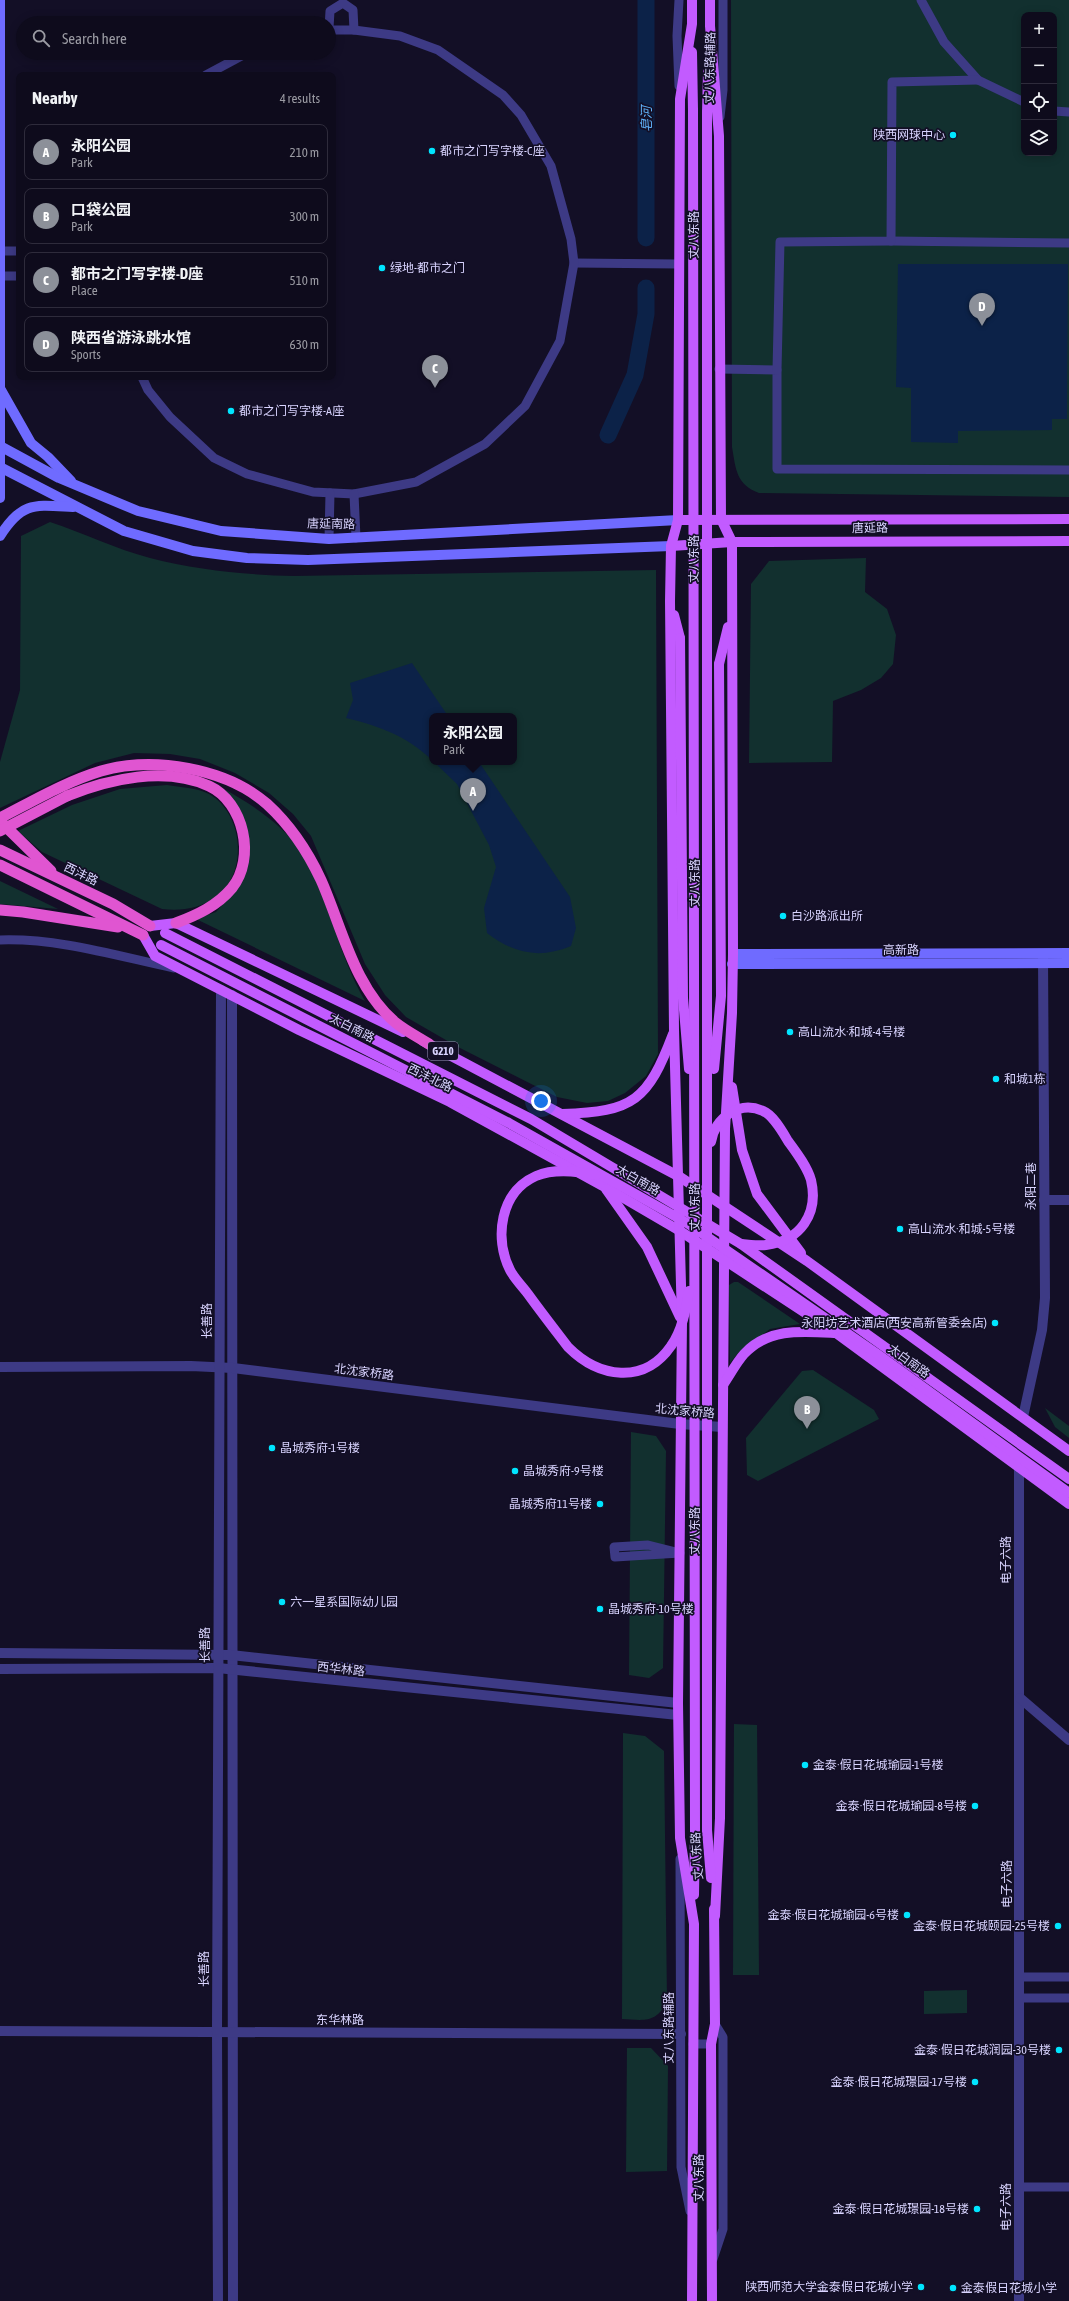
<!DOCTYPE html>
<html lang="en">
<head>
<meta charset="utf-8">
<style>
  :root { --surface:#0e0b1c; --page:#1c1929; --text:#f1f3f6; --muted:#9b9ba3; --line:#2e2b3b; --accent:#8c9099 }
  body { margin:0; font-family:"Asap Condensed","Noto Sans SC",sans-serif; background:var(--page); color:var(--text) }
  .controls { position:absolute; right:12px; top:12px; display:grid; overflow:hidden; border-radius:8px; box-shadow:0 2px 10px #0003 }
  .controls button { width:36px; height:36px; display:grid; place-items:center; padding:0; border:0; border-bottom:1px solid var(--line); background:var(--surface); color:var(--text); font:20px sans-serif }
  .you { position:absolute; left:541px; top:1101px; width:14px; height:14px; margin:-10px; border:3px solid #fff; border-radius:50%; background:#1a73e8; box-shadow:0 0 0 6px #1a73e833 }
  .badge { display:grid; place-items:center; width:26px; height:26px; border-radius:50%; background:var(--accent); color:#fff; font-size:13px; font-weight:700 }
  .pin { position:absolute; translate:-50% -33px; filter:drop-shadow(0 1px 2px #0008) }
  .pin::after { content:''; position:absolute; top:21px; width:14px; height:12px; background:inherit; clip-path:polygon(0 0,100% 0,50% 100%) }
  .popup { position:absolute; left:429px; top:713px; width:88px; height:52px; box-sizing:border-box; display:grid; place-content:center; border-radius:8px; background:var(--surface); filter:drop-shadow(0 1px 3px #0005); font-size:13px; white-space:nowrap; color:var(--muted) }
  .popup b { font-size:15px; color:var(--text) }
  .popup::after { content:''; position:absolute; left:50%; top:100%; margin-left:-8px; border:8px solid transparent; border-top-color:var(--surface) }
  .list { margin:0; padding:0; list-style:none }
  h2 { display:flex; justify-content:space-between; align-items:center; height:52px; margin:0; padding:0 16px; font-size:17px }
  h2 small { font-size:13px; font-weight:400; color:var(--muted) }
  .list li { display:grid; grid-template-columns:26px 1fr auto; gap:12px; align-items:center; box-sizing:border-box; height:56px; margin:0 8px 8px; padding:0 8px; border:1px solid var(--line); border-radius:8px }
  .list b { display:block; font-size:15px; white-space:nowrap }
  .list p { margin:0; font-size:13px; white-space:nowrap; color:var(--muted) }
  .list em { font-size:13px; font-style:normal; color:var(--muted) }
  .icon { flex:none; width:22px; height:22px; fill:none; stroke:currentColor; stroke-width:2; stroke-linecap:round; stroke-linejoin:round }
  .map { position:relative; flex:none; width:1069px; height:2301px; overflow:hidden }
  .search { position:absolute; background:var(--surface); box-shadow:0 2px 10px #0003; left:16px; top:16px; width:320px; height:44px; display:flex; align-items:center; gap:10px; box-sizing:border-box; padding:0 14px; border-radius:22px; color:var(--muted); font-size:15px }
  .panel { position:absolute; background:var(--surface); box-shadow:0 2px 10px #0003; left:16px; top:72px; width:320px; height:308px; border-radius:8px }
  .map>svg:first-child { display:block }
</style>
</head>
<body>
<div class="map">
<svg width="1069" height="2301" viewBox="0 0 1069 2301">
  <rect width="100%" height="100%" fill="#130f26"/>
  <g fill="#12302f" fill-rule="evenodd">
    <path d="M 731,0 L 1069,0 L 1069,497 L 759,493 C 736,484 736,470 732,447 ZM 1024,15 L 1054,15 L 1054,153 L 1024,153 Z"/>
    <path d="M 50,522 C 83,533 116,549 150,558 C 197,570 246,575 294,576 L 656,570 L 658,1054 L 646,1076 L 625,1093 L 608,1101 L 587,1103 L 557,1097 L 458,1047 L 406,1017 L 385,995 L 365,964 L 311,836 L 293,814 L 269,793 L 235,773 L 200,759 L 170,754 L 134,753 L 95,763 L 0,808 L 0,762 L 20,690 L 21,536 ZM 432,716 L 514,716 L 514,762 L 432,762 Z"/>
    <path d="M 866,558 L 865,592 L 887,609 L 896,635 L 893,664 L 881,678 L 861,690 L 833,701 L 832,762 L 749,763 L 751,584 L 769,561 Z"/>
    <path d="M 167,785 C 179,787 198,788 209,794 C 243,813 249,872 217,896 C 200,909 181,911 162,909 L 42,852 L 18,831 L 72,805 L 120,789 Z"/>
    <path d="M 224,789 C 250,803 286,827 301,852 C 329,899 338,954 365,1001 L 196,919 L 216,912 L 232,894 L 243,874 L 240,809 Z"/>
    <path d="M 0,881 L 58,909 L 0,904 Z"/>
    <path d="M 734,1282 L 738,1282 L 800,1324 L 770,1329 L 739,1352 L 730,1363 L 729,1285 Z"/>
    <path d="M 813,1370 L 874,1410 L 879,1419 L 758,1481 L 747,1475 L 746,1438 L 802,1371 Z"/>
    <path d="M 1045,1408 L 1069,1426 L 1069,1438 L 1055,1427 Z"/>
    <path d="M 631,1432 L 656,1436 L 666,1451 L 663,1668 L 649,1678 L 629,1675 Z"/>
    <path d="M 734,1724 L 757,1725 L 759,1975 L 733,1975 Z"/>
    <path d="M 623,1733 L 645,1736 L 664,1751 L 667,2001 C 656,2024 644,2020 622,2019 Z"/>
    <path d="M 967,1990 L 967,2013 L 924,2014 L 924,1991 Z"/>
    <path d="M 627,2048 L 651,2048 L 668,2066 L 667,2171 L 626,2172 Z"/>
  </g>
  <g fill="#0c2248">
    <path d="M 898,264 L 1068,264 L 1067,419 L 1052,419 L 1052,430 L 958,431 L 958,443 L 911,442 L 911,388 L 896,387 Z"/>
    <path d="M 412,663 L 448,716 L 432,716 L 432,760 C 407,736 379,726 346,718 L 353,700 L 350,683 Z"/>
    <path d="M 434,762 L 479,762 L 570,897 L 576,928 L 571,946 C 540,959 514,954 487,933 L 484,908 L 496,867 L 489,845 L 457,784 Z"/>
  </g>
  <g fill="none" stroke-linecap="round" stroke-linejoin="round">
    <g stroke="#0c2248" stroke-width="17">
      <path d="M 646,0 L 646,238"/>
      <path d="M 608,435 L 635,375 L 646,314 L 646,288"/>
    </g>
    <g stroke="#3d3a85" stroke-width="9">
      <path d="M 679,0 L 677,36 L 679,86"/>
      <path d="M 921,0 L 944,42 L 978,80 L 1024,102"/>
      <path d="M 329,30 L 354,30"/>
      <path d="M 206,75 L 247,53"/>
      <path d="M 1054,111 L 1069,112"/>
      <path d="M 720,117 L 723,90 L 723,0"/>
      <path d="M 891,241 L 1069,243"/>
      <path d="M 1,251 L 19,251"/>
      <path d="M 574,263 L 678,264"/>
      <path d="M 1,276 L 19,276"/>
      <path d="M 719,369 L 777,370 L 777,469 L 1069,470"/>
      <path d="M 777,370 L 780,242 L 891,241 L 892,82 L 978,80"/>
      <path d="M 142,377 L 148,390 L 170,417 L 214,458 L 247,474 L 313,492 L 354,494 L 416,482 L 485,444 L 525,406 L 560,341 L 574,263 L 571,239 L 551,166 L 521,115 L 503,95 L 438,50 L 400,36 L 354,30 L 353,10 L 343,3 L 330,11 L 329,28"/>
      <path d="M 354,494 L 356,538"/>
      <path d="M 329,539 L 330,493"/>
      <path d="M 0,940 C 59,938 117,956 174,968"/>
      <path d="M 648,1545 L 680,1553 L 615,1557 L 614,1547 Z"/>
      <path d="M 680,1859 L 681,2167 L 690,2211"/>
      <path d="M 1020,1977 L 1069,1977"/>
      <path d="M 1020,1998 L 1069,1998"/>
      <path d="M 693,2044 L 711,2044"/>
      <path d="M 1020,2187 L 1069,2187"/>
      <path d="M 713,2259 L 723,2229 L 723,2037 L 715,2024"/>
    </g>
    <g stroke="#3d3a85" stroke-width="10">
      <path d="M 232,995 L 233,2301"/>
      <path d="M 1044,1200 L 1069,1200"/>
      <path d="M 0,1367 L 191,1366 L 233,1368 L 680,1424 L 722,1427"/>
      <path d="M 1023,1417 L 1042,1330 L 1045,1298 L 1043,955"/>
      <path d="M 1019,1466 L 1019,2301"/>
      <path d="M 0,1653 L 231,1655 L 678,1703"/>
      <path d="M 0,1669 L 218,1668 L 678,1715"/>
      <path d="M 1020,1698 L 1069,1740"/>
      <path d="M 0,2031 L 681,2034"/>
      <path d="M 218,2301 L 217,2032 L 221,990"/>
    </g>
    <g stroke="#6f6bff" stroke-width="10">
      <path d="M 1,390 L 31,443 L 48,457 L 71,481"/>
      <path d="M 0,446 L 59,478 L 138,511 L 221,531 L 329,539 L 678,520"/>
      <path d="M 0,467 L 124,531 L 193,551 L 247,558 L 308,560 L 671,546"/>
      <path d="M 0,498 L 0,0"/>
      <path d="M 0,536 C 22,501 35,505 73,507"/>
      <path d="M 733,954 L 1069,953"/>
      <path d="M 732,964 L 1069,963"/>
    </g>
    <g stroke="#c25bff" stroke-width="10">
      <path d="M 710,0 L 710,26 L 719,136 L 721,519 L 732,542 L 733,954 L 732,1013 L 725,1129 L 720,1818 L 715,1916"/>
      <path d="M 692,52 L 693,110"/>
      <path d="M 707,112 L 708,72"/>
      <path d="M 678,520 L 1069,519"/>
      <path d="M 671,546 L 732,542 L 1069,541"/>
      <path d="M 674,615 L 680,638"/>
      <path d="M 719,664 L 728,627"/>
      <path d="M 150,926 L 176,923 L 403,1032"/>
      <path d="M 143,935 L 155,956 L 299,1030 L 450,1102 L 603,1186 L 680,1231 L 836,1333 L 1069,1504"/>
      <path d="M 423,1041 L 680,1177 L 807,1261 L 1069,1451"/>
      <path d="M 732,1087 L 742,1150 L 757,1194 L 801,1253"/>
      <path d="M 562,1114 C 634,1112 648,1100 673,1034"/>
      <path d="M 606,1189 L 647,1247 L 680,1317"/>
      <path d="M 723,1385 C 730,1375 736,1363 744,1354 C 768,1328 801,1331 834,1333"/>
      <path d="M 707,1830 L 711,1878"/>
      <path d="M 694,1895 L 695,1833"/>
      <path d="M 692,2301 L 694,1924 L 680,1838 L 678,1703 L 682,1321 L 674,1030 L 670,601 L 671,546 L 678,520 L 680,99 L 692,24 L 692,0"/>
      <path d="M 712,2301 L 711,2044 L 715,2024 L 714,1909"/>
    </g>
    <g stroke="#e055d1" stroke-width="11">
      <path d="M 67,796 C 109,779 165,766 209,786 C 244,802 256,858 232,888 C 217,906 197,915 176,923"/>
      <path d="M 0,818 C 33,801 65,782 101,771 C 153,756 226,768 267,804 C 290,825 308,852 321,880 C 342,927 354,988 396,1023 C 406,1031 418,1037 429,1044"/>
      <path d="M 0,821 L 51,871"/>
      <path d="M 0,850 L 113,904 L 150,926"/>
      <path d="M 0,865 L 143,935"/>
      <path d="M 0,910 L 23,912 L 118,927"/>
    </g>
    <g stroke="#c25bff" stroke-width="10">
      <path d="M 693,110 L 695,1833"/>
      <path d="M 707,112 L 707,1830"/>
      <path d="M 680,638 L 683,998 L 689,1069"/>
      <path d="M 165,933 L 531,1119 L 741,1244 L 1069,1479"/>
      <path d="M 161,945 L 509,1123 L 687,1223 L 876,1353 L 1069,1493"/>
      <path d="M 714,1069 L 721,996 L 719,664"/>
      <path d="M 711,1142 C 715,1118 739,1100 763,1111 C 773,1115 782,1131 788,1141 C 796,1152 807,1166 811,1180 C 819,1214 800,1241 766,1245 C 758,1246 749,1245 741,1244"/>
      <path d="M 596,1175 C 577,1171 555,1168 536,1176 C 500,1192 494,1238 510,1270 C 514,1278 522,1286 528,1294 C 541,1312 555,1330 568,1347 C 599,1378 644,1385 671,1346 C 682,1331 686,1309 689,1291"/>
    </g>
    <path stroke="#e055d1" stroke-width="11" d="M 0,831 L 67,796"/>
  </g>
  <g fill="#00e5ff" stroke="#130f26" stroke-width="1.5">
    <circle cx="953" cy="135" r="4"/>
    <circle cx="432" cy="151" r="4"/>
    <circle cx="382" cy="268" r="4"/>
    <circle cx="231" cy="411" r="4"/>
    <circle cx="783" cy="916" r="4"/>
    <circle cx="790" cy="1032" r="4"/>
    <circle cx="996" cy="1079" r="4"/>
    <circle cx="900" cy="1229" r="4"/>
    <circle cx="995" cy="1323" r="4"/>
    <circle cx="272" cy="1448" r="4"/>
    <circle cx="515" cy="1471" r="4"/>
    <circle cx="600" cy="1504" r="4"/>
    <circle cx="282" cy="1602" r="4"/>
    <circle cx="600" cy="1609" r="4"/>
    <circle cx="805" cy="1765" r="4"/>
    <circle cx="975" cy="1806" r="4"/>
    <circle cx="907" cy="1915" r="4"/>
    <circle cx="1058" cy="1926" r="4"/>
    <circle cx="1059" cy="2050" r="4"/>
    <circle cx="975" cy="2082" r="4"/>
    <circle cx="977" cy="2209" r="4"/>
    <circle cx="921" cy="2287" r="4"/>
    <circle cx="953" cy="2288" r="4"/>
  </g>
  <g text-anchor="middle" stroke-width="3.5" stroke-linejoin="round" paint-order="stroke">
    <rect fill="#130f26" stroke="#9e99be" stroke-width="1" x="428" y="1042" width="30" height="18" rx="3"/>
    <g font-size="11" font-weight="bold" fill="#d9d4ff">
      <text x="443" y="1055">G210</text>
    </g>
    <g font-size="12" fill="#d9d4ff" stroke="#130f26">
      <text transform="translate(710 68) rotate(-89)" y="4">丈八东路辅路</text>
      <text transform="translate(694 235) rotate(-90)" y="4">丈八东路</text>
      <text transform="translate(331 524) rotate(1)" y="4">唐延南路</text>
      <text transform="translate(870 528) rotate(-1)" y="4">唐延路</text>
      <text transform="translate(694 559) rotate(-90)" y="4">丈八东路</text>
      <text transform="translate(81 874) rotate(26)" y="4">西沣路</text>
      <text transform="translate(695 883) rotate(-90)" y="4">丈八东路</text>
      <text x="901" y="954">高新路</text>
      <text transform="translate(352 1028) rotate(27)" y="4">太白南路</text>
      <text transform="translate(430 1078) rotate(26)" y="4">西沣北路</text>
      <text transform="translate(638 1180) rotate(30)" y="4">太白南路</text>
      <text transform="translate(1031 1186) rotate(-90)" y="4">永阳二巷</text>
      <text transform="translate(695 1207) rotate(-90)" y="4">丈八东路</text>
      <text transform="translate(207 1321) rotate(-90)" y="4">长善路</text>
      <text transform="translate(909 1361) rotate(36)" y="4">太白南路</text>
      <text transform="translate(364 1372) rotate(7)" y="4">北沈家桥路</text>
      <text transform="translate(685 1411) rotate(5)" y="4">北沈家桥路</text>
      <text transform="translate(695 1531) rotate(-90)" y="4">丈八东路</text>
      <text transform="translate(1006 1560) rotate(-90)" y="4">电子六路</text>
      <text transform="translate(205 1645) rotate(-90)" y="4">长善路</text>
      <text transform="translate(341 1669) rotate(6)" y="4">西华林路</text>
      <text transform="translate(697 1856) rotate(-94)" y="4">丈八东路</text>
      <text transform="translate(1007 1884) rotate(-90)" y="4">电子六路</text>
      <text transform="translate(204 1969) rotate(-90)" y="4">长善路</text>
      <text x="340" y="2024">东华林路</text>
      <text transform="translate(669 2028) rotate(-90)" y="4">丈八东路辅路</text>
      <text transform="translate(699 2178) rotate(-90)" y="4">丈八东路</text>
      <text transform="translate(1006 2207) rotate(-90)" y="4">电子六路</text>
    </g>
    <g font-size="12" fill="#d9d4ff" stroke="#130f26" text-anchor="start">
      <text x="945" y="139" text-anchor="end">陕西网球中心</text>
      <text x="440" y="155">都市之门写字楼-C座</text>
      <text x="390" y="272">绿地-都市之门</text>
      <text x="239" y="415">都市之门写字楼-A座</text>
      <text x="791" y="920">白沙路派出所</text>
      <text x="798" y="1036">高山流水·和城-4号楼</text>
      <text x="1004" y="1083">和城1栋</text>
      <text x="908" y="1233">高山流水·和城-5号楼</text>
      <text x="987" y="1327" text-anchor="end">永阳坊艺术酒店(西安高新管委会店)</text>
      <text x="280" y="1452">晶城秀府-1号楼</text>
      <text x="523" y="1475">晶城秀府-9号楼</text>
      <text x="592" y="1508" text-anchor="end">晶城秀府11号楼</text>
      <text x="290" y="1606">六一星系国际幼儿园</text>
      <text x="608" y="1613">晶城秀府-10号楼</text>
      <text x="813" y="1769">金泰·假日花城瑜园-1号楼</text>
      <text x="967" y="1810" text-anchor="end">金泰·假日花城瑜园-8号楼</text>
      <text x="899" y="1919" text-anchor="end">金泰·假日花城瑜园-6号楼</text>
      <text x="1050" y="1930" text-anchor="end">金泰·假日花城颐园-25号楼</text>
      <text x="1051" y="2054" text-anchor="end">金泰·假日花城润园-30号楼</text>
      <text x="967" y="2086" text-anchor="end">金泰·假日花城璟园-17号楼</text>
      <text x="969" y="2213" text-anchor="end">金泰·假日花城璟园-18号楼</text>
      <text x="913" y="2291" text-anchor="end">陕西师范大学金泰假日花城小学</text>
      <text x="961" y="2292">金泰假日花城小学</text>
    </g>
    <g font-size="13" font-style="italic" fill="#62b6ff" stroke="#130f26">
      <text transform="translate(646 119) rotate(-90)" y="5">皂河</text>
    </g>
  </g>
</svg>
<div class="controls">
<button>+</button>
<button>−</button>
<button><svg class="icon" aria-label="locate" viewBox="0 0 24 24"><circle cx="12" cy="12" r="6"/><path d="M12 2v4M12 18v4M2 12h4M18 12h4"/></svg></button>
<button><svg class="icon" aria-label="layers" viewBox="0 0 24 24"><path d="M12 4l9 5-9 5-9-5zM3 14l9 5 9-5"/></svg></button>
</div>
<div class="you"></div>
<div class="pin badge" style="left:473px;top:811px">A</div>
<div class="popup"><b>永阳公园</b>Park</div>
<div class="pin badge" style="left:807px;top:1429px">B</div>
<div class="pin badge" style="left:435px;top:388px">C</div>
<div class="pin badge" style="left:982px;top:326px">D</div>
<div class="search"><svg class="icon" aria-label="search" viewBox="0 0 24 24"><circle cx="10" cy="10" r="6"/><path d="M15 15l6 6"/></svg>Search here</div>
<section class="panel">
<h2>Nearby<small>4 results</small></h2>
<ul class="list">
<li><span class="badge">A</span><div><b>永阳公园</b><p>Park</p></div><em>210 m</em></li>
<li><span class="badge">B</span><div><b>口袋公园</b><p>Park</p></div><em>300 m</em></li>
<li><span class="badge">C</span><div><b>都市之门写字楼-D座</b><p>Place</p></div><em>510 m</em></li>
<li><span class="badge">D</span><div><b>陕西省游泳跳水馆</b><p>Sports</p></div><em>630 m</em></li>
</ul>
</section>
</div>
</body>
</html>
